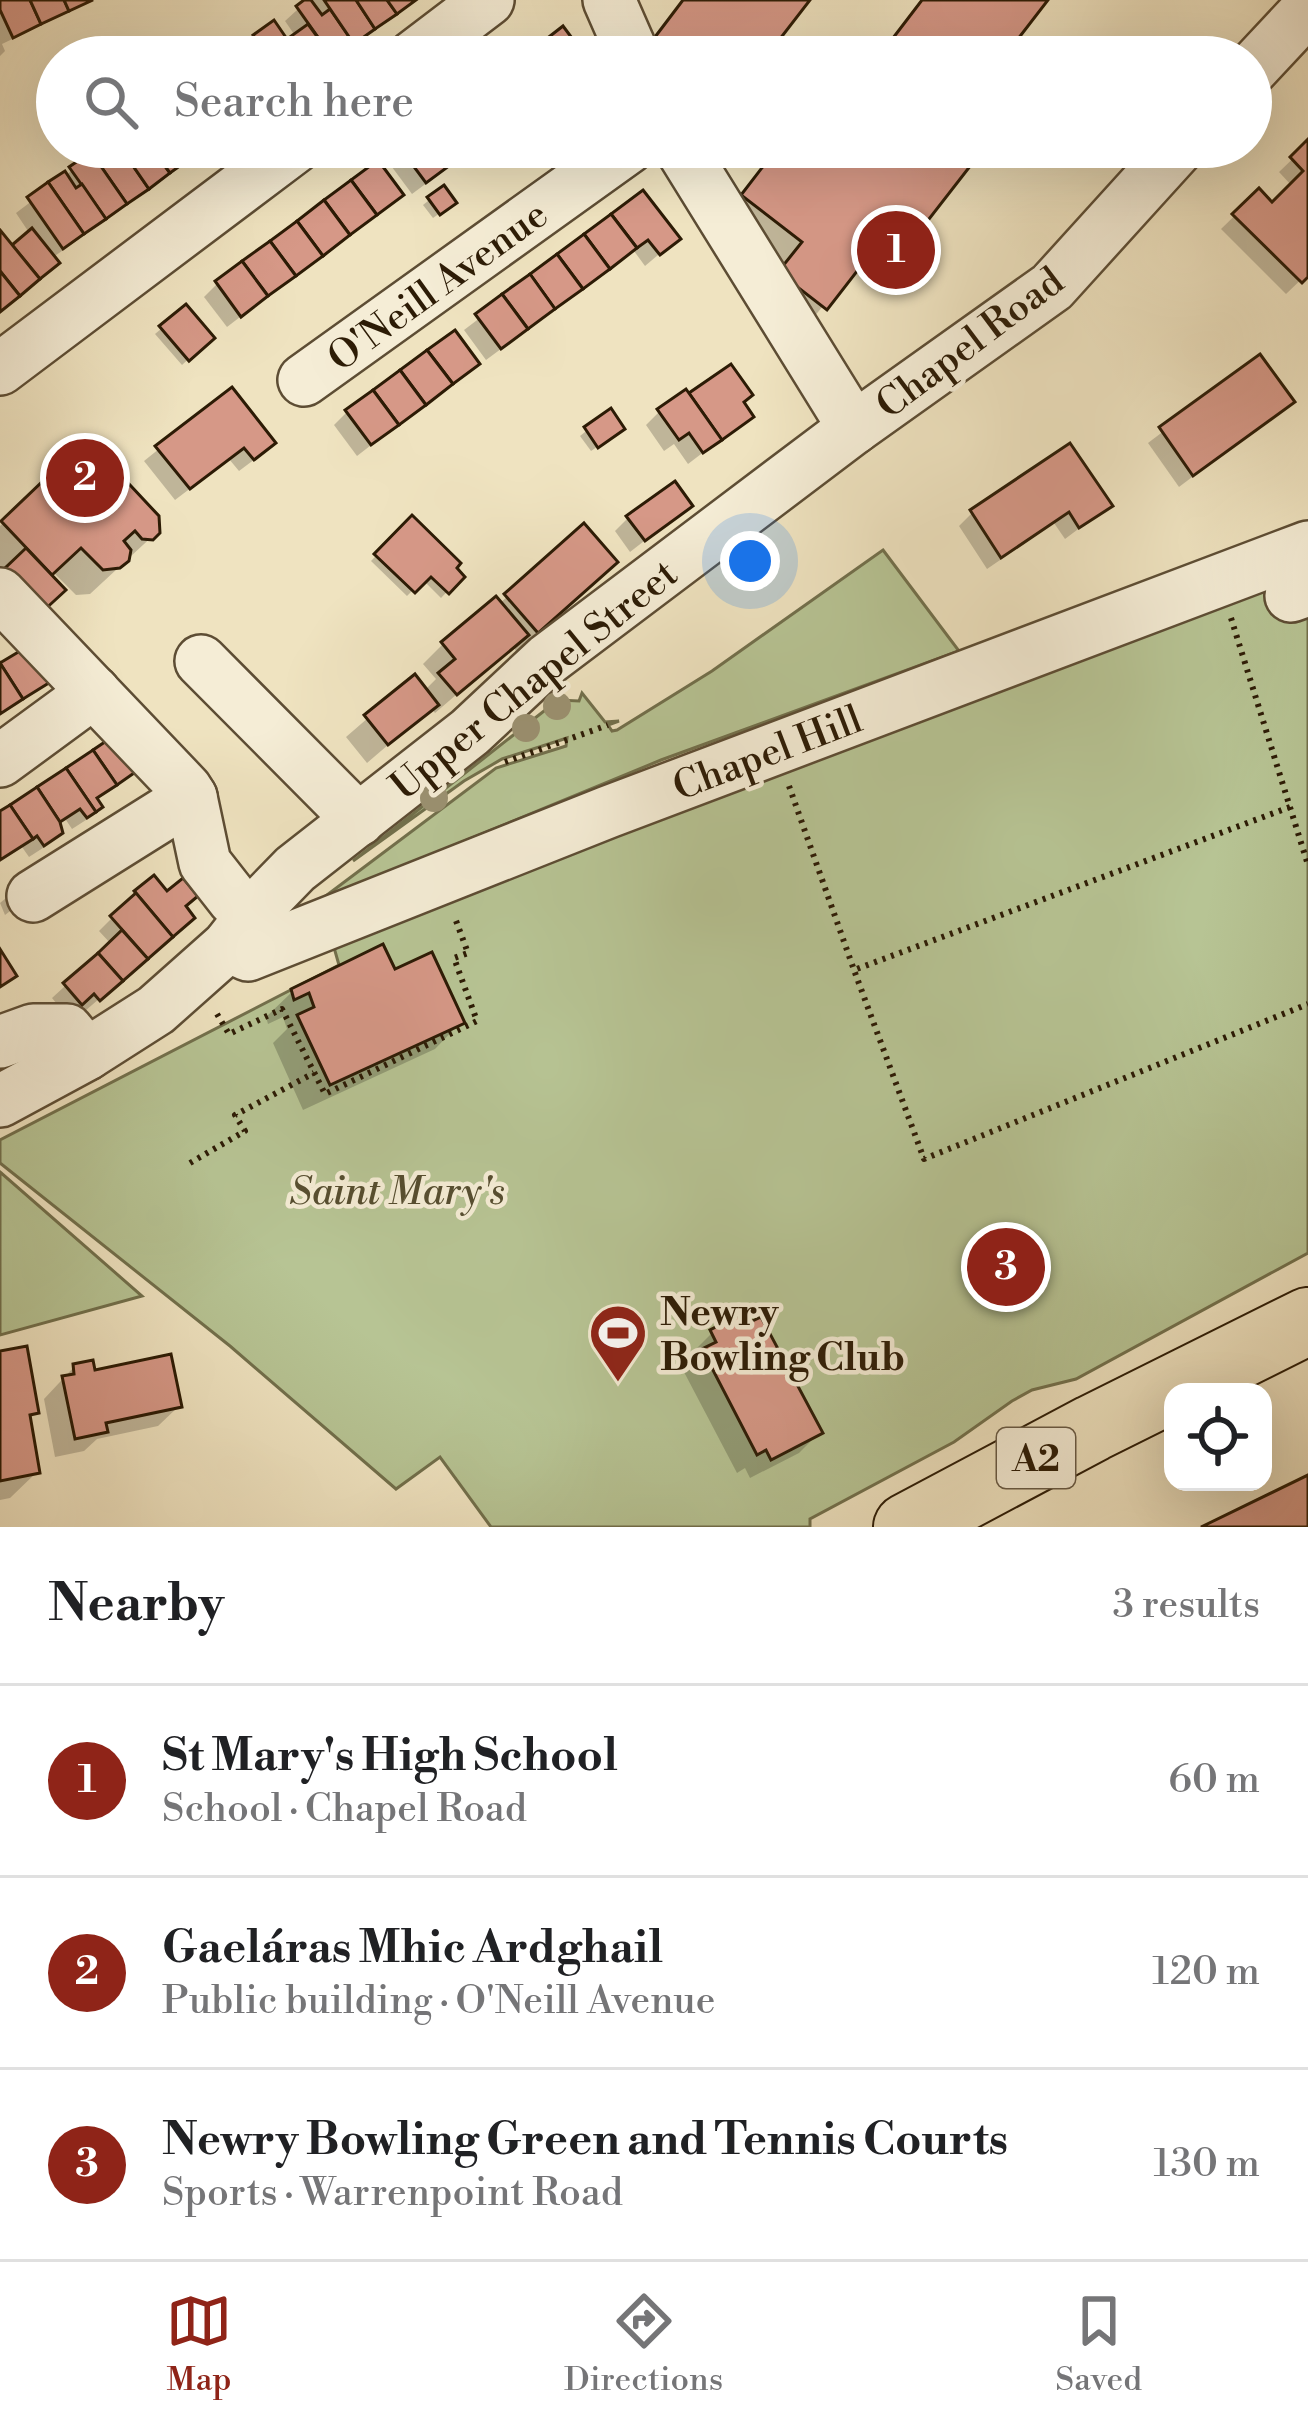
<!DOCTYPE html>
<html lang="en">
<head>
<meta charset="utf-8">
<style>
  :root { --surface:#fff; --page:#f6f6f6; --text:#202124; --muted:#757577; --line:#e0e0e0; --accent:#8f2418 }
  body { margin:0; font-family:"Libre Bodoni",serif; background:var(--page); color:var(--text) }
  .controls { position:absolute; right:36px; bottom:36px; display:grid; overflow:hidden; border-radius:24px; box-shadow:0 12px 48px #0002 }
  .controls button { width:108px; height:108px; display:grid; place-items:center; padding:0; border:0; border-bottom:3px solid var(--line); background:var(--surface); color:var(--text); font:60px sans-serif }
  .you { position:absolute; left:750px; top:561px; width:42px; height:42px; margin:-30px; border:9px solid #fff; border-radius:50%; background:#1a73e8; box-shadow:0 0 0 18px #1a73e833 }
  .badge { display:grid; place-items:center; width:78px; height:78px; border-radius:50%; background:var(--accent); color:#fff; font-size:39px; font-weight:700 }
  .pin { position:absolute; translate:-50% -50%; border:6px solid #fff; box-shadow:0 3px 12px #0006 }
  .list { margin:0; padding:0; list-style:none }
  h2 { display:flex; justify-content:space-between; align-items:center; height:156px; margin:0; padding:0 48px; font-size:51px }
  h2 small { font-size:39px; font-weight:400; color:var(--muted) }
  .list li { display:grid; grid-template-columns:78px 1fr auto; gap:36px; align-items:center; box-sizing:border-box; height:192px; padding:0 48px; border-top:3px solid var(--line) }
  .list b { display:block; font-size:45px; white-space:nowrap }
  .list p { margin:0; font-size:39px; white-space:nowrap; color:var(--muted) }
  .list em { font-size:39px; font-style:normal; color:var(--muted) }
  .icon { flex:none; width:66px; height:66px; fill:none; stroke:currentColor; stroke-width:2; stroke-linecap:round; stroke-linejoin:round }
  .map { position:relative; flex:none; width:1308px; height:1527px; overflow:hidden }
  .search { position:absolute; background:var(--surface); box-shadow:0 12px 48px #0002; left:36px; right:36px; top:36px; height:132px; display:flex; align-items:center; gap:30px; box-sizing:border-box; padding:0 42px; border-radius:66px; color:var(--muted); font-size:45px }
  .sheet { height:732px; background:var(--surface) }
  nav { display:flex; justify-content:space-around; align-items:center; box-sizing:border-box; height:168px; border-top:3px solid var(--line); background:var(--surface); font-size:33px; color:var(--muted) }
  nav a { display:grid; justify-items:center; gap:6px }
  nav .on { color:var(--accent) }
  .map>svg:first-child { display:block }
</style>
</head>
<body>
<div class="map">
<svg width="1308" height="1527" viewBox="0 0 1308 1527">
  <rect width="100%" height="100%" fill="#efe3c0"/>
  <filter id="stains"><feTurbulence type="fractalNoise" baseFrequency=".00167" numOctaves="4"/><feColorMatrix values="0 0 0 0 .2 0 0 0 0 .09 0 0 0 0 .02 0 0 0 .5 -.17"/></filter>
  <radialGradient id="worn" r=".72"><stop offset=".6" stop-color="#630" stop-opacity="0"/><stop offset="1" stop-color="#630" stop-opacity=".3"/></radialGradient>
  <g fill="#b7c494" stroke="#72704c" stroke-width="3">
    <path d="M 883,550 L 959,651 L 661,760 L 319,901 L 496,768 L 566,746 L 567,738 L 502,759 L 464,781 L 353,861 L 558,700 L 579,701 L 582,693 L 605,722 L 619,721 L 608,725 L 612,731 L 617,730 L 712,671 Z"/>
    <path d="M 1308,577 L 1308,1253 L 1076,1379 L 1032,1390 L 1012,1401 L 954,1442 L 810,1519 L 810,1527 L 491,1527 L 440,1457 L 396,1489 L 230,1346 L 0,1163 L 0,1140 L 339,965 L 331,937 L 1236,599 Z"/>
    <path d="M 0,1172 L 142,1296 L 0,1335 Z"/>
  </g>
  <g fill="#0003">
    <path d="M 0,0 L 94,0 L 2,44 L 5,51 L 0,56 Z"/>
    <path d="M 308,0 L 412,0 L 336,57 L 229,57 L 273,24 L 287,44 L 296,37 L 285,21 Z"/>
    <path d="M 681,0 L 806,0 L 762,57 L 638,57 Z"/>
    <path d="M 921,0 L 1045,0 L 1001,57 L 877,57 Z"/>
    <path d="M 57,75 L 57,110 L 56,111 L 40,89 Z"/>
    <path d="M 1308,144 L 1308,273 L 1286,294 L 1221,229 L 1259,192 L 1272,206 L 1292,186 L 1279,172 Z"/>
    <path d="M 103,147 L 209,147 L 52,258 L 0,311 L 0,235 L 12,249 L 30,234 L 16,213 Z"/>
    <path d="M 406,147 L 475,147 L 412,194 L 389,163 Z"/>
    <path d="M 777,147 L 981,147 L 910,239 L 890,259 L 872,246 L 805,328 L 760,294 L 784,263 L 724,216 Z"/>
    <path d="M 443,189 L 447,208 L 433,218 L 423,205 Z"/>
    <path d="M 643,194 L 677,239 L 645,266 L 634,251 L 486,360 L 464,330 Z"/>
    <path d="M 400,195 L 227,327 L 204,297 L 217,284 Z"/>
    <path d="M 186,308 L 211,338 L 182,365 L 155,334 Z"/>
    <path d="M 1260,358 L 1291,402 L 1179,487 L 1148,443 Z"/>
    <path d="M 476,364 L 357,456 L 334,425 L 347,412 Z"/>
    <path d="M 731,368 L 742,403 L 751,416 L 688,464 L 674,444 L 664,451 L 646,425 L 659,412 Z"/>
    <path d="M 231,391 L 259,456 L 239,471 L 229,459 L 175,500 L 144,461 Z"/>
    <path d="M 610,412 L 616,434 L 591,451 L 580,436 Z"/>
    <path d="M 87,443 L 157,532 L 90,594 L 76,595 L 53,572 L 49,576 L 0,573 L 0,526 Z"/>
    <path d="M 689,506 L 630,552 L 615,531 L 628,518 Z"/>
    <path d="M 1109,506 L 1065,539 L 1054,523 L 987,569 L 959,526 L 972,513 Z"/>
    <path d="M 412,519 L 461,577 L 441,598 L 423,580 L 407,596 L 371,561 Z"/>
    <path d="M 584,528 L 594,582 L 516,651 L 513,646 L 435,713 L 431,708 L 367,763 L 346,737 L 414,678 L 424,691 L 436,679 L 423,664 L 443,644 L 499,604 Z"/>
    <path d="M 141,766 L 95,801 L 99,807 L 86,820 L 72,829 L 66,820 L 58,825 L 60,832 L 46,846 L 29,857 L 22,847 L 0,862 L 0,815 Z"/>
    <path d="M 12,893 L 14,908 L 5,915 L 0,903 Z"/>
    <path d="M 136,894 L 182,907 L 178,931 L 85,1011 L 79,1005 L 67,1016 L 52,998 L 111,944 L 99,931 Z"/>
    <path d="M 394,973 L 461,1022 L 435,1049 L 303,1110 L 273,1043 L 287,1029 L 283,1017 L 268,1024 L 266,1017 L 293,991 Z"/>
    <path d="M 712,1333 L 819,1433 L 799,1453 L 750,1478 L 745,1468 L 737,1473 L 684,1372 L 696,1360 L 692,1353 Z"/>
    <path d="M 0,1354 L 36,1412 L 28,1421 L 37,1472 L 10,1498 L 0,1500 Z"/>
    <path d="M 74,1367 L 92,1374 L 179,1406 L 158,1426 L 97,1439 L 84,1451 L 55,1457 L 44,1399 Z"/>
  </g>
  <g fill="#d69887" stroke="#2c1b05" stroke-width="3">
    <path d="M 0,0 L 30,0 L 41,24 L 13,38 L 0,10 Z"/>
    <path d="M 30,0 L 64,0 L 69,11 L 41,24 Z"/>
    <path d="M 64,0 L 93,0 L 69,11 Z"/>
    <path d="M 304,0 L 311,0 L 322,15 L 330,9 L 354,44 L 332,57 L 296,6 Z"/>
    <path d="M 324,0 L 356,0 L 375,29 L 354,44 Z"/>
    <path d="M 356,0 L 387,0 L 397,14 L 375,29 Z"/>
    <path d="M 387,0 L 416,0 L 397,14 Z"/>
    <path d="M 683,0 L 810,0 L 766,57 L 681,57 L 655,37 Z"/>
    <path d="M 922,0 L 1048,0 L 1004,57 L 918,57 L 893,38 Z"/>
    <path d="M 274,20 L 287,39 L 300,57 L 268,57 L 253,35 Z"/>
    <path d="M 308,24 L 332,57 L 300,57 L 287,39 Z"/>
    <path d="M 563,26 L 586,57 L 544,57 L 536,47 Z"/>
    <path d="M 246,40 L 258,57 L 236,57 L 231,50 Z"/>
    <path d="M 57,72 L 57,99 L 44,81 Z"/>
    <path d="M 1308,139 L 1308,277 L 1302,283 L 1232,214 L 1259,188 L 1272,202 L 1303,171 L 1290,157 Z"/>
    <path d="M 98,147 L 120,147 L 149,189 L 127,204 L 91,152 Z"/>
    <path d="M 120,147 L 151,147 L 170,173 L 149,189 Z"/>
    <path d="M 151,147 L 183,147 L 191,158 L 170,173 Z"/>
    <path d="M 183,147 L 208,147 L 191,158 Z"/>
    <path d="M 441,147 L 475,147 L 453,163 Z"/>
    <path d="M 441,147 L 453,163 L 426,183 L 400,148 Z"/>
    <path d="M 778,147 L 985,147 L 912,241 L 892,226 L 827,310 L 778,272 L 802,242 L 741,195 Z"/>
    <path d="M 91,152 L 127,204 L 106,219 L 69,167 Z"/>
    <path d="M 378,160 L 404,195 L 377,215 L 351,180 Z"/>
    <path d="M 65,171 L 76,188 L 82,184 L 106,219 L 84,234 L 48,182 Z"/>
    <path d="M 351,180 L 377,215 L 350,235 L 324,200 Z"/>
    <path d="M 48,182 L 84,234 L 63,249 L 27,197 Z"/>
    <path d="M 444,185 L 457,203 L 440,215 L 427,197 Z"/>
    <path d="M 643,190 L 681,239 L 660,255 L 648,240 L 637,248 L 611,214 Z"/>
    <path d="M 324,200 L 350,235 L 323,256 L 297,221 Z"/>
    <path d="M 611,214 L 637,248 L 610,269 L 584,234 Z"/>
    <path d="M 297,221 L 323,256 L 296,276 L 270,241 Z"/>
    <path d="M 32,228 L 60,263 L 40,279 L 12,245 Z"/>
    <path d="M 0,230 L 40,279 L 20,296 L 0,271 Z"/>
    <path d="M 584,234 L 610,269 L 583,289 L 557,254 Z"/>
    <path d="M 270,241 L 296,276 L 268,296 L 242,261 Z"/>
    <path d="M 557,254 L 583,289 L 555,309 L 530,274 Z"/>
    <path d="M 242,261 L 268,296 L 241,317 L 215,281 Z"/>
    <path d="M 0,271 L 20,296 L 0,312 Z"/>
    <path d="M 530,274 L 555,309 L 528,329 L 502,294 Z"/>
    <path d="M 502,294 L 528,329 L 501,349 L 475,314 Z"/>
    <path d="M 186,304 L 215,338 L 189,361 L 159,326 Z"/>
    <path d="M 455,330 L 480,364 L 453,384 L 427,350 Z"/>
    <path d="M 427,350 L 453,384 L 426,405 L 400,370 Z"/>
    <path d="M 1260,354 L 1295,402 L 1193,476 L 1159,427 Z"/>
    <path d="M 731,364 L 753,395 L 744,402 L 754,417 L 722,440 L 689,393 Z"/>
    <path d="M 400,370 L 426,405 L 399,425 L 373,390 Z"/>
    <path d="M 232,387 L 276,443 L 254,460 L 244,448 L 190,489 L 155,446 Z"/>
    <path d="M 686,389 L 722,440 L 703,453 L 689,433 L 679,440 L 657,409 Z"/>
    <path d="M 373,390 L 399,425 L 371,445 L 345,410 Z"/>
    <path d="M 611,408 L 625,429 L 598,448 L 584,427 Z"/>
    <path d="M 87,439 L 159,516 L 160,533 L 153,540 L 142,539 L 135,531 L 124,541 L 131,550 L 129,561 L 120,568 L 103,570 L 81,548 L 52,575 L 1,521 Z"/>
    <path d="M 1070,443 L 1113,506 L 1079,528 L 1069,512 L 1001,558 L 970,510 Z"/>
    <path d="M 675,481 L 693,506 L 645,541 L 626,516 Z"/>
    <path d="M 412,515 L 461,563 L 457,568 L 465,577 L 449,594 L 431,577 L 415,593 L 374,554 Z"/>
    <path d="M 584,523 L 618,562 L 538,633 L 504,594 Z"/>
    <path d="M 26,548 L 66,590 L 41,613 L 2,571 Z"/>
    <path d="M 496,596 L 529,635 L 457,695 L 438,673 L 455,659 L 441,642 Z"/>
    <path d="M 30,645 L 52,681 L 23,699 L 0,663 Z"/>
    <path d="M 0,663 L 23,699 L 0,714 Z"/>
    <path d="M 415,674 L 439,705 L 388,745 L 364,715 Z"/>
    <path d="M 121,731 L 144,766 L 117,785 L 93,750 Z"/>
    <path d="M 93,750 L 117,785 L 97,798 L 103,807 L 96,812 L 66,768 Z"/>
    <path d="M 66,768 L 96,812 L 87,818 L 80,809 L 60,822 L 37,787 Z"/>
    <path d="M 37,787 L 60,822 L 63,833 L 44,846 L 37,836 L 33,839 L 10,805 Z"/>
    <path d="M 10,805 L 33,839 L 0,860 L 0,811 Z"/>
    <path d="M 154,875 L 167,891 L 183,878 L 198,896 L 186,906 L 195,918 L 173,937 L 134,891 Z"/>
    <path d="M 136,893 L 173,937 L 148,959 L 110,916 Z"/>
    <path d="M 122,930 L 148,959 L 123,981 L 98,953 Z"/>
    <path d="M 383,944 L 395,969 L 432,952 L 465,1023 L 330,1085 L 297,1015 L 314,1007 L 309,993 L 294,1000 L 291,989 Z"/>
    <path d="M 0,949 L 17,976 L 0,987 Z"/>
    <path d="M 98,953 L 123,981 L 100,1001 L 94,994 L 82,1005 L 63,983 Z"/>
    <path d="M 743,1313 L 748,1323 L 761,1317 L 823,1433 L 771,1460 L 766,1450 L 757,1455 L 702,1349 L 716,1342 L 710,1330 Z"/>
    <path d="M 27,1346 L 39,1413 L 30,1415 L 40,1473 L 0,1481 L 0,1351 Z"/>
    <path d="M 171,1354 L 182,1407 L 106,1423 L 108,1432 L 75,1439 L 62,1376 L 74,1374 L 73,1364 L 93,1360 L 95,1370 Z"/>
    <path d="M 1308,1475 L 1308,1527 L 1201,1527 Z"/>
  </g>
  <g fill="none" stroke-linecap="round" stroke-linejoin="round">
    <defs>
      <g id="minor">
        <path d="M 609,0 L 634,57"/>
        <path d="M 413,57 L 488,0"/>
        <path d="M 1251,70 L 1308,9"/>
        <path d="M 680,147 L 854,428"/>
        <path d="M 0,369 L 295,147"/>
        <path d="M 304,380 L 629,147"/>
        <path d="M 0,594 L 186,789 L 191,797 L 205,863 L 234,900"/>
        <path d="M 1291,596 L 1308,590"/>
        <path d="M 201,661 L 359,820"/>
        <path d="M 0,761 L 94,692"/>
        <path d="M 33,896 L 191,797"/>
        <path d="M 228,946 L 248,955 L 608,812 L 1308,547"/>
        <path d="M 0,1042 L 33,1030 L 67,1030 L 87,1054"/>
        <path d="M 0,1101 L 87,1054 L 156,1010 L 228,946 L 260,905 L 295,869 L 470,732 L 548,659 L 854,428 L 1052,287 L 1179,147"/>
      </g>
      <path id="highway" d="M 907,1527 L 1093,1428 L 1308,1321"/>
    </defs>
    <use href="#minor" stroke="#5d4d34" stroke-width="56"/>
    <use href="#highway" stroke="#2c1b05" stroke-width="70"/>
    <g stroke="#2c1b05" stroke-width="6" stroke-dasharray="3 6" stroke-linecap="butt">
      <path d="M 1231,618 L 1308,865"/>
      <path d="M 505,762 L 608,725"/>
      <path d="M 789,786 L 854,970"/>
      <path d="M 1290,807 L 854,970 L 924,1159 L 1308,1004"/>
      <path d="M 217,1014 L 229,1034 L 282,1009 L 325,1094 L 477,1021 L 454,958 L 468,953 L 455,918"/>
      <path d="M 190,1163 L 245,1131 L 235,1115 L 314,1073"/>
    </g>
    <use href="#minor" stroke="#f5edd6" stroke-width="51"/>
    <use href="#highway" stroke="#efe3c0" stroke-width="66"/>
  </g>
  <g fill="#9b9171">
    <circle cx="557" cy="706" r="14"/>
    <circle cx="526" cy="728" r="14"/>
    <circle cx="434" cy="798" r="14"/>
  </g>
  <defs>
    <symbol id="stadium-pin" viewBox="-11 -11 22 30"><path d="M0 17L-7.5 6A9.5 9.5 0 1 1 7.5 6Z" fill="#8f2418" stroke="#f5edd6"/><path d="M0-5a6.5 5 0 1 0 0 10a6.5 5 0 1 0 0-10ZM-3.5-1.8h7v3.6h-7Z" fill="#fff"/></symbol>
  </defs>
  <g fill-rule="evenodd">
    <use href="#stadium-pin" x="585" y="1300" width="66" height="90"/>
  </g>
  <g text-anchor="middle" stroke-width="9" stroke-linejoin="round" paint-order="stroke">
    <rect fill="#f5edd6" stroke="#685a44" stroke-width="3" x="997" y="1428" width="78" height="60" rx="9"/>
    <g font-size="36" font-weight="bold" fill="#2c1b05">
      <text x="1036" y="1471">A2</text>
    </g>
    <g font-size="39" fill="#2c1b05" stroke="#f5edd6">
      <text transform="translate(437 285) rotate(-36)" y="14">O'Neill Avenue</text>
      <text transform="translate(969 342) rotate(-37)" y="14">Chapel Road</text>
      <text transform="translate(533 679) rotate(-39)" y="14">Upper Chapel Street</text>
      <text transform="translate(767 752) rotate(-21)" y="14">Chapel Hill</text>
    </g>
    <g font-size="39" font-style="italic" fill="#564e30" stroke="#f5edd6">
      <text x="397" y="1204">Saint Mary's</text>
    </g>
    <g font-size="39" font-weight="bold" fill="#2c1b05" stroke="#f5edd6" text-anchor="start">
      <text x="660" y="1325">Newry<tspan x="660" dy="45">Bowling Club</tspan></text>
    </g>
  </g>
  <rect width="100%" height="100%" filter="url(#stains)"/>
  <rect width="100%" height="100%" fill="url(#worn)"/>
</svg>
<div class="controls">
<button><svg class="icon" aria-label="locate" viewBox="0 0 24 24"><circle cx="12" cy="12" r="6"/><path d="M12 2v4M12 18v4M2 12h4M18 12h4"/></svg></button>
</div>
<div class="you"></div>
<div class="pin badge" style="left:896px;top:250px">1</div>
<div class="pin badge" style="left:85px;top:478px">2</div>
<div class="pin badge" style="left:1006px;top:1267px">3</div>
<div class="search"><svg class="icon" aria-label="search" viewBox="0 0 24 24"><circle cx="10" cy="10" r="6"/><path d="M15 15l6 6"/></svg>Search here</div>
</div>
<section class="sheet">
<h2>Nearby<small>3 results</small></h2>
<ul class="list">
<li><span class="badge">1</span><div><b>St Mary's High School</b><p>School · Chapel Road</p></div><em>60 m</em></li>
<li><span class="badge">2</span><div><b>Gaeláras Mhic Ardghail</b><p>Public building · O'Neill Avenue</p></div><em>120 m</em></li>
<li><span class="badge">3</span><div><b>Newry Bowling Green and Tennis Courts</b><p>Sports · Warrenpoint Road</p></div><em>130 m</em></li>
</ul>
</section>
<nav>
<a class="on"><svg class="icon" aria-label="map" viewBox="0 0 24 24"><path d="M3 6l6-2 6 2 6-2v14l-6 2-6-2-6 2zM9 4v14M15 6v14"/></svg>Map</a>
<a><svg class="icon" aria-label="directions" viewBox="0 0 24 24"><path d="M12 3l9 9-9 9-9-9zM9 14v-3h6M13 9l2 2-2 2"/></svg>Directions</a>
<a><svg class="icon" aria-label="saved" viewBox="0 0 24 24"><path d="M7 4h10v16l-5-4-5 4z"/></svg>Saved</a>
</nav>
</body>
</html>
